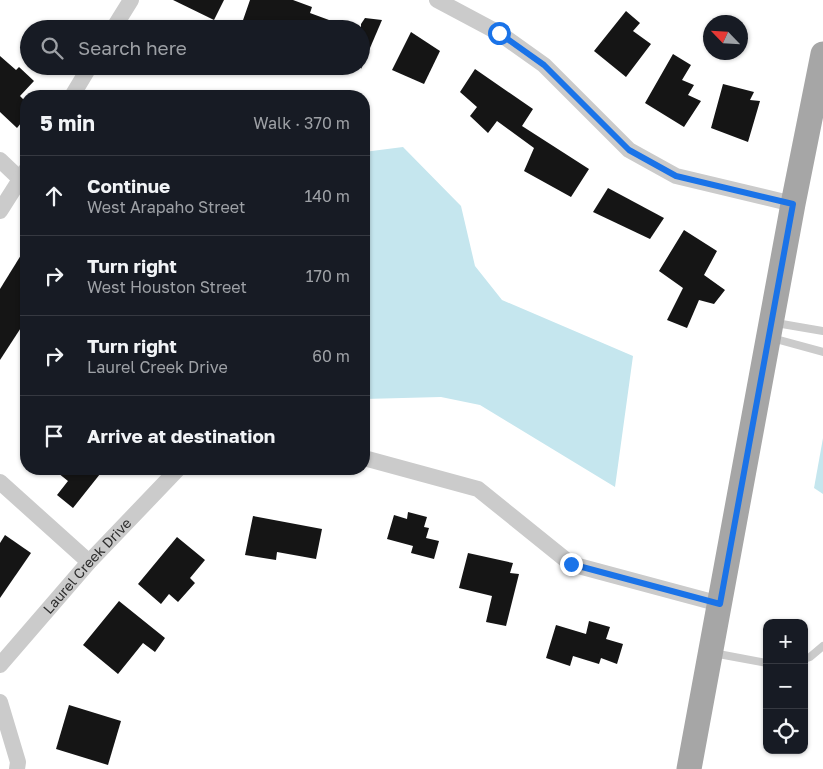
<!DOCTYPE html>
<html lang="en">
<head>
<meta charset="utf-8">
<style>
  :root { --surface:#171b24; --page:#242831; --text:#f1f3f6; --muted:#9ea1a6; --line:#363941 }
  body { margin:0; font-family:"Golos Text",sans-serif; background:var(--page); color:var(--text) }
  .controls { position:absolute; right:15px; bottom:15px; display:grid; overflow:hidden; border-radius:10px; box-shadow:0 1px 4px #0004 }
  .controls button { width:45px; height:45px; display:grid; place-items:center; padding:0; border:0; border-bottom:1px solid var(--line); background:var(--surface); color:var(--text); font:25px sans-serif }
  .compass { position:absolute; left:703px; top:15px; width:45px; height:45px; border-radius:50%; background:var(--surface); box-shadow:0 1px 4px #0004; rotate:295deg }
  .stop { position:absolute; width:15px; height:15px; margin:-11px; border:4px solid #1a73e8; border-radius:50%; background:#fff }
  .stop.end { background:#1a73e8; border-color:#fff; box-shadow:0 1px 5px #0008 }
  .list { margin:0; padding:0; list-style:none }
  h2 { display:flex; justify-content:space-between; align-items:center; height:65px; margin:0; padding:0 20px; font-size:21px }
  h2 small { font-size:16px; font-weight:400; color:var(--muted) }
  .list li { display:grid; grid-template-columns:32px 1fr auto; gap:15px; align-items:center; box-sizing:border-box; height:80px; padding:0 20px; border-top:1px solid var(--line) }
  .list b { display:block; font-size:19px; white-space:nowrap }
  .list p { margin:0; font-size:16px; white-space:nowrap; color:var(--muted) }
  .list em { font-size:16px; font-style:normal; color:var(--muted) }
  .icon { flex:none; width:28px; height:28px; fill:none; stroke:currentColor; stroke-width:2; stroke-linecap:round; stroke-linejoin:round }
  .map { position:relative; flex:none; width:823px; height:769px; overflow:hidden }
  .search { position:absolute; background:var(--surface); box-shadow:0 1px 4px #0004; left:20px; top:20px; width:350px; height:55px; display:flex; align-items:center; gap:12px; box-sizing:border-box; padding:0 18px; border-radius:28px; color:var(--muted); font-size:19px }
  .panel { position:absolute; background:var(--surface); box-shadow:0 1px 4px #0004; left:20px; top:90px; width:350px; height:385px; border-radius:20px }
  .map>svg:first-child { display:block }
</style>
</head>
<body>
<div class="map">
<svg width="823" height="769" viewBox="0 0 823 769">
  <rect width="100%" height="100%" fill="#fff"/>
  <g fill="#c5e6ee">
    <path d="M 403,147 L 461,206 L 475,266 L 502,300 L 633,356 L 615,487 L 480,405 L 441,397 L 364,399 L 364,152 Z"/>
    <path d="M 823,438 L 823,494 L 814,488 Z"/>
  </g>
  <g fill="#151515">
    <path d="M 173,0 L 224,0 L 214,20 Z"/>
    <path d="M 250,0 L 293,0 L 312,7 L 310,13 L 348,27 L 348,29 L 257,29 L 242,23 Z"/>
    <path d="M 626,11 L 640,23 L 633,31 L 651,44 L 626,77 L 594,51 Z"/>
    <path d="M 365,18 L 382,20 L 361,69 L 361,24 Z"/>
    <path d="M 411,32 L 440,51 L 424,84 L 392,70 Z"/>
    <path d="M 673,54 L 691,65 L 682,80 L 694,85 L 688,95 L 701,101 L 684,127 L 645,103 Z"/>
    <path d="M 0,56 L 16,70 L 19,67 L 34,81 L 20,96 L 26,102 L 26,117 L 17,128 L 0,112 Z"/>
    <path d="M 475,69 L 533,109 L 522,126 L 589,169 L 571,197 L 524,171 L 534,148 L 497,121 L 488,133 L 470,116 L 477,107 L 460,92 Z"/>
    <path d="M 723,84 L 754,92 L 750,100 L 760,101 L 748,142 L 711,128 Z"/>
    <path d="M 608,188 L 664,218 L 650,239 L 593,212 Z"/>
    <path d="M 684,230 L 717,251 L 704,275 L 725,290 L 714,304 L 699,300 L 687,328 L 667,320 L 683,288 L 659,271 Z"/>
    <path d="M 26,247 L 26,320 L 0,360 L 0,289 Z"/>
    <path d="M 53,469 L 104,469 L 73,508 L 57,495 L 68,481 Z"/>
    <path d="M 408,512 L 427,517 L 424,527 L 429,528 L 426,538 L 439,541 L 434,559 L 411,553 L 413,546 L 387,539 L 394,515 L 407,519 Z"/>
    <path d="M 253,516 L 322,529 L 316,559 L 277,552 L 276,560 L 245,555 Z"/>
    <path d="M 5,535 L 31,553 L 0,598 L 0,543 Z"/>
    <path d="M 177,537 L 205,560 L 190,578 L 195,583 L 178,602 L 169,594 L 161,604 L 138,584 Z"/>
    <path d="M 468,553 L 513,563 L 510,573 L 519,574 L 506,626 L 486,622 L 492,596 L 459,588 Z"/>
    <path d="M 119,601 L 165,638 L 155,652 L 143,643 L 118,674 L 83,645 Z"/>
    <path d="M 589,621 L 610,627 L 606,639 L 623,644 L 617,664 L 601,658 L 599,664 L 573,656 L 570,666 L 546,658 L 556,625 L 586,634 Z"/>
    <path d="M 69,705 L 121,721 L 108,765 L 56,749 Z"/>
  </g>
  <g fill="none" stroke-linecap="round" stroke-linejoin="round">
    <g stroke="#cbcbcb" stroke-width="8">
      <path d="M 776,323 L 823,331"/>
      <path d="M 772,338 L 823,352"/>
      <path d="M 713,653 L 767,663"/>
      <path d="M 804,659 L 810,657 L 823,646"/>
    </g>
    <g stroke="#cbcbcb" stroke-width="16">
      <path d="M 437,0 L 499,33 L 544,65 L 629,150 L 676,176 L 793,204"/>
      <path d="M 113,29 L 131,0"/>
      <path d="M 72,96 L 90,66"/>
      <path d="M 0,160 L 20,179"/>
      <path d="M 0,211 L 26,170"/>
      <path d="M 364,458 L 478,489 L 571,564 L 720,604"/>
      <path d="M 0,482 L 89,562"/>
      <path id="s1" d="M 0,665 L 89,562 L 178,469"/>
      <path d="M 0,702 L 18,762 L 17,769"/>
    </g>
    <path stroke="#a6a6a6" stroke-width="25" d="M 689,769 L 793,204 L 823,54"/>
  </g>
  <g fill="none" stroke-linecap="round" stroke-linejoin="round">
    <path stroke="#1a73e8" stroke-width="6" d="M 499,33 L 544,65 L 629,150 L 676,176 L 793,204 L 720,604 L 571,564"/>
  </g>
  <g text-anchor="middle" stroke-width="5" stroke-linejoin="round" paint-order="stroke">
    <g font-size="14" fill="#2e2e2e" stroke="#fff">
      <text dy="5" stroke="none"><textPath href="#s1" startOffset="132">Laurel Creek Drive</textPath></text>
    </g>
  </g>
</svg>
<div class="controls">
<button>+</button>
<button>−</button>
<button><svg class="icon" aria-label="locate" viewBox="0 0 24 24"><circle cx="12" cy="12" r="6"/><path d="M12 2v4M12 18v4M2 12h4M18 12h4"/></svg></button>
</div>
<svg class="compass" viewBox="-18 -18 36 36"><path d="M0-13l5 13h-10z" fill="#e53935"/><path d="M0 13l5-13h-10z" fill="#9ea1a6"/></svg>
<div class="stop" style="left:499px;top:33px"></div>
<div class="stop end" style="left:571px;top:564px"></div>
<div class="search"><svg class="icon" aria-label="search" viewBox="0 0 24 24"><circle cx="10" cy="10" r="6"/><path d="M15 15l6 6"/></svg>Search here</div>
<section class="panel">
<h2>5 min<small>Walk · 370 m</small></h2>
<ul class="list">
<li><svg class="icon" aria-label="ahead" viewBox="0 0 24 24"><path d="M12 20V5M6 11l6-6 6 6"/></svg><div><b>Continue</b><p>West Arapaho Street</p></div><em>140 m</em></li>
<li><svg class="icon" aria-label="right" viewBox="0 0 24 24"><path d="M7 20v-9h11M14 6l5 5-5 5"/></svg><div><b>Turn right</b><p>West Houston Street</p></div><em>170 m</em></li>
<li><svg class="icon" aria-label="right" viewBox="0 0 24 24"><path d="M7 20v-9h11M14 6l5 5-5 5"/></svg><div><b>Turn right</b><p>Laurel Creek Drive</p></div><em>60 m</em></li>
<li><svg class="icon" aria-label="arrive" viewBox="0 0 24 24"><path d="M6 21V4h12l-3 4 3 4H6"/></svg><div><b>Arrive at destination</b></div></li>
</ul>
</section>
</div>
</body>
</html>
